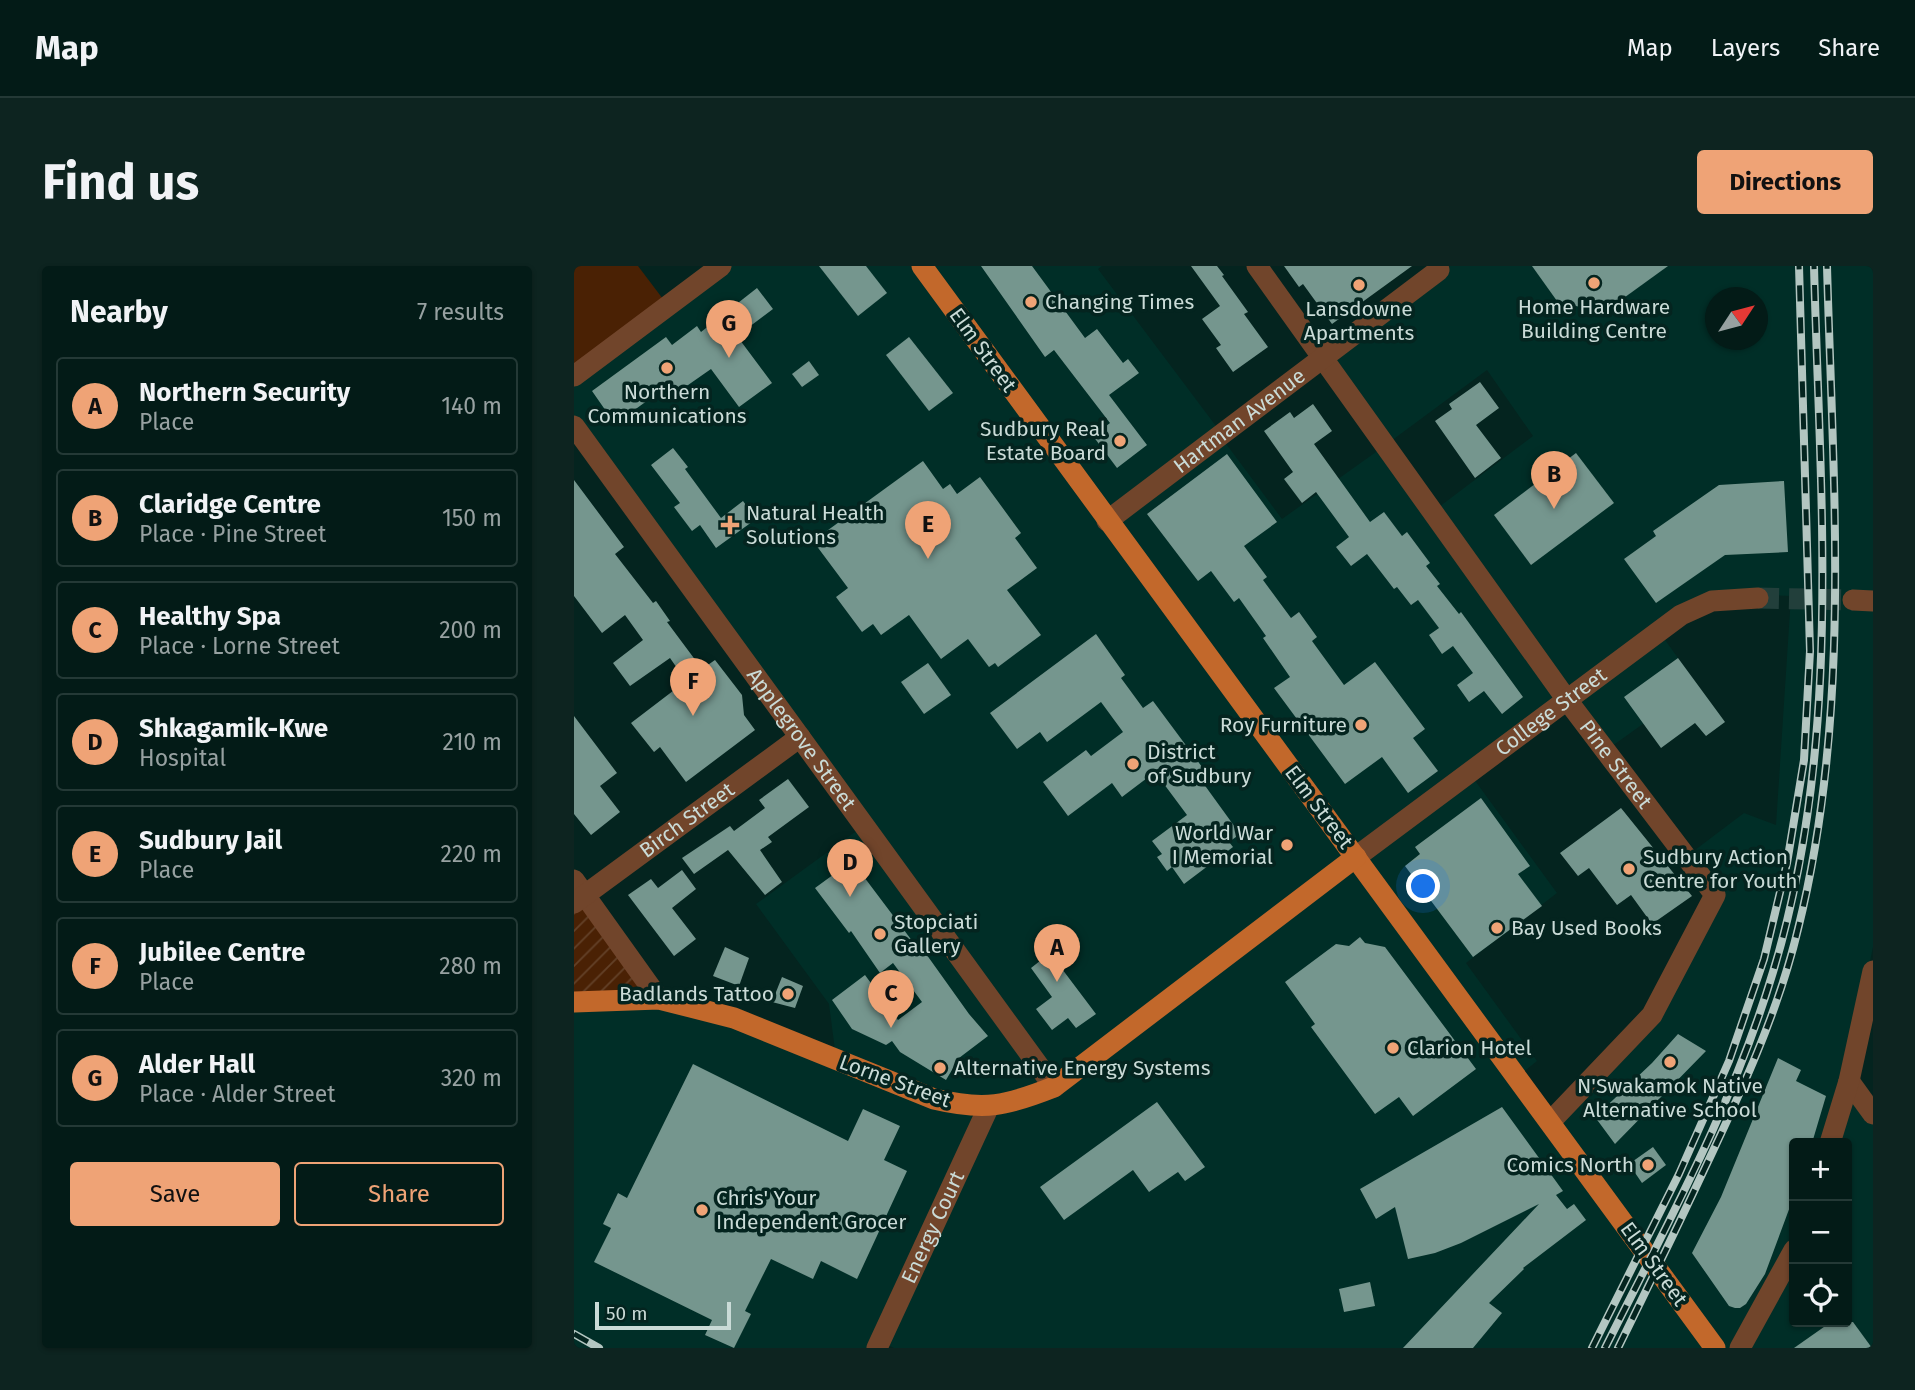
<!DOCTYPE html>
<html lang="en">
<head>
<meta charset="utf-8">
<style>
  :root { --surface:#031b17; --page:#0d2420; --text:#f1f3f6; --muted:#97a1a1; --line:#243936; --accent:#efa376 }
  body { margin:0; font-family:"Fira Sans",sans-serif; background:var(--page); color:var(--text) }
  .controls { position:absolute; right:21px; bottom:21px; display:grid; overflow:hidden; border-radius:7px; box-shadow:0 2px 5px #0004 }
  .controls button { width:63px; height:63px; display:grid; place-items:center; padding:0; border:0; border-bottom:2px solid var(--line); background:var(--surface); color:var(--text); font:35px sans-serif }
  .compass { position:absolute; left:1131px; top:21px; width:63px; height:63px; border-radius:50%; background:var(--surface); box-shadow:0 2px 5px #0004; rotate:54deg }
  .scale { position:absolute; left:21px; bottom:18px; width:136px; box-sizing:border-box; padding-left:7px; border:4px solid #cadbd7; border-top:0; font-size:19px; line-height:24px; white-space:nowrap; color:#cadbd7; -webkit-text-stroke:5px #04241f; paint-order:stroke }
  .you { position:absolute; left:850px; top:621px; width:24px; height:24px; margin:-18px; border:5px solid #fff; border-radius:50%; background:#1a73e8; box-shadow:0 0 0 10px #1a73e833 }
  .badge { display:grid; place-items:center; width:46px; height:46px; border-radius:50%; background:var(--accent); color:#111; font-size:23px; font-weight:700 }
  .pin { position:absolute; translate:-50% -58px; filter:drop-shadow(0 2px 4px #0008) }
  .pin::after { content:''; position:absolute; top:37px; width:24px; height:21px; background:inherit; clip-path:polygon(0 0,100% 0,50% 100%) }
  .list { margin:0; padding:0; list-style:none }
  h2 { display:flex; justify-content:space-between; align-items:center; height:91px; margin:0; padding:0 28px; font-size:30px }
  h2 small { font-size:23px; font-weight:400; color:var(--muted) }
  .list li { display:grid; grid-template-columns:46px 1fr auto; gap:21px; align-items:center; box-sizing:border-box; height:98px; margin:0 14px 14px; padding:0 14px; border:2px solid var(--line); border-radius:7px }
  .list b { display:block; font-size:26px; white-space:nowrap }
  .list p { margin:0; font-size:23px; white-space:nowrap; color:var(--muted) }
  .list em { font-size:23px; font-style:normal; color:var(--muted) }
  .actions { display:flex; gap:14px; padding:21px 28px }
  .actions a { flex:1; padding:16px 0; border:2px solid var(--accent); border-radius:7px; text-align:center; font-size:24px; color:var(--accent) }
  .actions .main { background:var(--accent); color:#111 }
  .icon { flex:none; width:38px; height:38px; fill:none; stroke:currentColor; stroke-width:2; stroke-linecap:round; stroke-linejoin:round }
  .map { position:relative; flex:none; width:1299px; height:1082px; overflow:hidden; border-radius:7px }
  header { display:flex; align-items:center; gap:42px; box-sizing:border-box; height:98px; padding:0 35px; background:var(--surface); border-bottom:2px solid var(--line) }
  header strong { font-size:33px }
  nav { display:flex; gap:38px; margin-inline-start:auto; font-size:24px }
  .intro { display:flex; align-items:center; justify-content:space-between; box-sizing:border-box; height:168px; padding:0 42px }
  h1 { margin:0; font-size:49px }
  .button { padding:18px 32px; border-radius:7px; background:var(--accent); color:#111; font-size:24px; font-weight:700 }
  main { display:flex; gap:42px; padding:0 42px }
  aside { flex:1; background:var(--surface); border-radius:7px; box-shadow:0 2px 5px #0004 }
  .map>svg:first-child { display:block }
</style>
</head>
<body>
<header>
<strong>Map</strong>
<nav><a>Map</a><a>Layers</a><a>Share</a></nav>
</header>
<div class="intro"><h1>Find us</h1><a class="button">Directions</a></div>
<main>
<aside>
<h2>Nearby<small>7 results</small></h2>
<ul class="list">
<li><span class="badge">A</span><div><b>Northern Security</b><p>Place</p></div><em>140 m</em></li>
<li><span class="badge">B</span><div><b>Claridge Centre</b><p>Place · Pine Street</p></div><em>150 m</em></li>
<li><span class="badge">C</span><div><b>Healthy Spa</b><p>Place · Lorne Street</p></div><em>200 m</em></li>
<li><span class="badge">D</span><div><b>Shkagamik-Kwe</b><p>Hospital</p></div><em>210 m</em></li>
<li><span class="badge">E</span><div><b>Sudbury Jail</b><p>Place</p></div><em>220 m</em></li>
<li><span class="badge">F</span><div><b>Jubilee Centre</b><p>Place</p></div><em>280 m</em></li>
<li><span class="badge">G</span><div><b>Alder Hall</b><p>Place · Alder Street</p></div><em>320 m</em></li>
</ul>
<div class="actions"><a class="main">Save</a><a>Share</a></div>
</aside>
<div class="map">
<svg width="1299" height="1082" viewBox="0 0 1299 1082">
  <defs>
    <pattern id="garden-furrows" width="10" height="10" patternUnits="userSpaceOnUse" patternTransform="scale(1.75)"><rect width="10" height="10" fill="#4a2104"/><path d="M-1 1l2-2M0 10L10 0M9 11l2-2" fill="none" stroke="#634128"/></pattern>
  </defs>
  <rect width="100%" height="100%" fill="#04241f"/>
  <g fill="#002e27" fill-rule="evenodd">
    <path d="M 151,0 L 528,0 L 524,3 L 648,168 L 530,255 L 778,590 L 480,818 L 415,838 L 302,1082 L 0,1082 L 0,738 L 86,735 L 262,792 L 255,738 L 182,638 L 292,558 L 0,158 L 0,108 Z"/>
    <path d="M 865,0 L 1299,0 L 1299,681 L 1271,814 L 1299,853 L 1299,1082 L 320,1082 L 308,1076 L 416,841 L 442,838 L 785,592 L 536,255 L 647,171 L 708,253 L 809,181 L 857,247 L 959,170 L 913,104 L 813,178 L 751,92 ZM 1142,32 L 1184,32 L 1184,74 L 1142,74 ZM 1186,329 L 1217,330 L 1202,559 L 1170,547 L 1113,590 L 1143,629 L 1081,749 L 980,856 L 943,811 L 963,795 L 892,697 L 983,627 L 894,505 L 994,430 L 1034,483 L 1108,430 L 1088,403 L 1104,392 L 1084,364 ZM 1220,877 L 1273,877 L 1273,1056 L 1220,1056 Z"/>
  </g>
  <path fill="url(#garden-furrows)" d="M 12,629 L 85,732 L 0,738 L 0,638 Z"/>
  <path fill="#4a2104" d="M 0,0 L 64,0 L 92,37 L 0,108 Z"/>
  <g fill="#75968e">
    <path d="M 245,0 L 292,0 L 313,27 L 284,50 Z"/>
    <path d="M 407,0 L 458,0 L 511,72 L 523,63 L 549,97 L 554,93 L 565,107 L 535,129 L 573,179 L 543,202 L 519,170 L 536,157 L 480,84 L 471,91 Z"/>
    <path d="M 617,0 L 643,0 L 650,9 L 648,10 L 674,46 L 670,48 L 694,81 L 659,106 L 642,82 L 647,79 L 628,53 L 646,40 Z"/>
    <path d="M 710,0 L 838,0 L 758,58 L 729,18 L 725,21 Z"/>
    <path d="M 958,0 L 1094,0 L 1029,47 L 983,35 Z"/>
    <path d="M 183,22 L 199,43 L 163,70 L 198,117 L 165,141 L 137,103 L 94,133 L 88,124 L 41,158 L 18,125 L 92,71 L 98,79 L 123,60 L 127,66 Z"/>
    <path d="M 335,71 L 379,127 L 355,145 L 312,89 Z"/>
    <path d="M 235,95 L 245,109 L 228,121 L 218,108 Z"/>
    <path d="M 906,116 L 925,142 L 902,159 L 927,192 L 901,212 L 861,155 L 878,143 L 875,138 Z"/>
    <path d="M 739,138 L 758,165 L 740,178 L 796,256 L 810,246 L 828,270 L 833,266 L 856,297 L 852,300 L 866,318 L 863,320 L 885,348 L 887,346 L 949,431 L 928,448 L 910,425 L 895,436 L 883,419 L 899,407 L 879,380 L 868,388 L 855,369 L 865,362 L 844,334 L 837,339 L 823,321 L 820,323 L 793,288 L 777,300 L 762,281 L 775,271 L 742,226 L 728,237 L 710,213 L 719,206 L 690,165 L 716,146 L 720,152 Z"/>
    <path d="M 99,182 L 114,201 L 111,203 L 147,252 L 169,235 L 182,253 L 142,282 L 126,259 L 118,265 L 100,241 L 106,237 L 77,199 Z"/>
    <path d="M 1002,187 L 1040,237 L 957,299 L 920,249 Z"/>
    <path d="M 653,188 L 703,256 L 670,280 L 693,311 L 689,314 L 717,352 L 725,346 L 743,371 L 738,375 L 770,419 L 801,396 L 851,463 L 839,472 L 864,505 L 834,527 L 808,491 L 771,518 L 700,422 L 716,411 L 689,372 L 692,370 L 665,332 L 660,336 L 637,305 L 624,315 L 573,248 Z"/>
    <path d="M 349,195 L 369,223 L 376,218 L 383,228 L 406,211 L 447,267 L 441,272 L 463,302 L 433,324 L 467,369 L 424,401 L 421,397 L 415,401 L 394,373 L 367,393 L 335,349 L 307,369 L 299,358 L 288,366 L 262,331 L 274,322 L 239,275 Z"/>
    <path d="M 0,214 L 50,281 L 41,288 L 79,337 L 82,335 L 96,355 L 93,356 L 128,403 L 141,394 L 168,429 L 170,449 L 181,464 L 112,516 L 86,481 L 80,486 L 57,457 L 112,415 L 96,392 L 56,420 L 39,397 L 69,374 L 51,349 L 28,367 L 0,330 Z"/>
    <path d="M 1210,215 L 1214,286 L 1151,289 L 1082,337 L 1050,293 L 1082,270 L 1079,265 L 1145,219 Z"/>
    <path d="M 522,368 L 551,409 L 547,412 L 569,442 L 579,435 L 631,505 L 624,510 L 666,568 L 655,576 L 659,581 L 610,618 L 598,601 L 593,605 L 583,591 L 588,588 L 578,575 L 613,549 L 581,506 L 548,531 L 538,517 L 494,550 L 469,516 L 512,484 L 517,490 L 549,466 L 527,436 L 473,476 L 466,466 L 443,483 L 416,447 Z"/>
    <path d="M 1104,392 L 1151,456 L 1132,470 L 1121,457 L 1087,482 L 1050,431 Z"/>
    <path d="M 354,397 L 377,429 L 350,448 L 327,416 Z"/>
    <path d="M 0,450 L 43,507 L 26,520 L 46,546 L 17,569 L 0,548 Z"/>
    <path d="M 214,513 L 235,541 L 194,571 L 198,576 L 186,584 L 208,616 L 191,629 L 154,584 L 120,608 L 108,592 L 156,560 L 160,565 L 191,542 L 185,534 Z"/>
    <path d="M 907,532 L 956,600 L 944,608 L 968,640 L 899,691 L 831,600 L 846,588 L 841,581 Z"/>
    <path d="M 1047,542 L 1118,630 L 1078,658 L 1057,629 L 1043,639 L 1015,602 L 1004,610 L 986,587 Z"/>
    <path d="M 278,595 L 342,680 L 345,678 L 395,748 L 414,770 L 385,792 L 372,814 L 326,786 L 318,775 L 312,779 L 278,763 L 258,734 L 291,709 L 324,754 L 348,736 L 319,697 L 306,707 L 277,665 L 275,667 L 241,622 Z"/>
    <path d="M 108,604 L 122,623 L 98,642 L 122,673 L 100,690 L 54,629 L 77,613 L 84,622 Z"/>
    <path d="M 786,671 L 791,677 L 811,681 L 902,803 L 839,850 L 825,831 L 801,848 L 737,761 L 741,758 L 711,716 L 762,678 L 775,680 Z"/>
    <path d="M 151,681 L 175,692 L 165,720 L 139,710 Z"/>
    <path d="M 476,687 L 522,748 L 502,762 L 494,752 L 478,764 L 462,743 L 478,731 L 457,702 Z"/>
    <path d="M 208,711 L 229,720 L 221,742 L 198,736 Z"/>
    <path d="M 1104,768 L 1132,785 L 1041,878 L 1021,851 L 1078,797 Z"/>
    <path d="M 1204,792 L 1227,804 L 1222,815 L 1252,830 L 1238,877 L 1220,877 L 1220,930 L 1191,1008 L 1172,1038 L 1166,1042 L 1161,1042 L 1155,1040 L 1118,987 L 1147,931 Z"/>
    <path d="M 119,798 L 274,875 L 289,843 L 326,860 L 310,894 L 333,905 L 283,1013 L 247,995 L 239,1013 L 197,993 L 171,1045 L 177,1048 L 160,1082 L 131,1069 L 138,1054 L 20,996 L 37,962 L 29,958 L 44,927 L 53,932 Z"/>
    <path d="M 583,836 L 631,901 L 611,915 L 604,906 L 575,926 L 559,904 L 490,954 L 466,921 Z"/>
    <path d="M 928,841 L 989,925 L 982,929 L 993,943 L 1000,938 L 1012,954 L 949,1002 L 950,1003 L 915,1037 L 928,1047 L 899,1082 L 829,1082 L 965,938 L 887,977 L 861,987 L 834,993 L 821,941 L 802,953 L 786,923 Z"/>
    <path d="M 1079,881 L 1092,899 L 1068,917 L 1055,898 Z"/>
    <path d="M 796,1016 L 801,1040 L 770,1046 L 765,1023 Z"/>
    <path d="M 1257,1056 L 1279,1056 L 1298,1082 L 1220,1082 Z"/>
  </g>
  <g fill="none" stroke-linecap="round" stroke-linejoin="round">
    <path stroke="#223f3b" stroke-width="21" stroke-dasharray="21 10" stroke-linecap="butt" d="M 1184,332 L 1279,334"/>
    <g stroke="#71452b" stroke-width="21">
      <path id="s1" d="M 683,0 L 993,434 L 1141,629 L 1078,749 L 977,855"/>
      <path d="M 0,110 L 147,0"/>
      <path id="s2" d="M 0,160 L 480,821"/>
      <path id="s3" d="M 533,255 L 865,4"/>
      <path d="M 1279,334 L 1299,335"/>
      <path id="s4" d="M 782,591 L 1107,349 L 1138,335 L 1184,332"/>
      <path d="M 0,614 L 85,733"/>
      <path id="s5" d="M 0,637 L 226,471"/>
      <path d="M 1275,815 L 1299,848"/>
      <path d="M 1256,877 L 1275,815 L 1299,705"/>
      <path id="s6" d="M 303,1082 L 415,840"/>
      <path d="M 1166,1082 L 1220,984"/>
    </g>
    <g stroke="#c2682b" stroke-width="21">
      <path d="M 348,0 C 610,362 878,720 1141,1082"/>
      <path d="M 0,736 L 85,733 L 160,752 L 360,833 C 411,845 432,840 480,821 L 782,591"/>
    </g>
    <defs>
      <g id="rail">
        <path d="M 0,1068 L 25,1082"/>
        <path d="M 1018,1082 L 1105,908 L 1155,795 L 1190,693 L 1213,597 L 1230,494 L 1236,385 L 1225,0"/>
        <path d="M 1031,1082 C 1092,960 1160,837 1199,706 C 1269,476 1246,236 1240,0"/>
        <path d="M 1044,1082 C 1073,1023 1102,964 1130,904 C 1167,826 1204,747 1224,663 C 1278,447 1259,220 1253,0"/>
      </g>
    </defs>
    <use href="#rail" stroke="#b3c6c1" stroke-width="8"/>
    <use href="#rail" stroke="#04241f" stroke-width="5" stroke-dasharray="16" stroke-linecap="butt"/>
  </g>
  <g fill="#efa376" stroke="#04241f" stroke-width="2.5">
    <circle cx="1020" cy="17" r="7"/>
    <circle cx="785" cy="19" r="7"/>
    <circle cx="457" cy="36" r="7"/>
    <circle cx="93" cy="102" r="7"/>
    <circle cx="546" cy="175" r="7"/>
    <path d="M152.5 248.5h7v7h7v7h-7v7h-7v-7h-7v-7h7z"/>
    <circle cx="787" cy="459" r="7"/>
    <circle cx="559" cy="498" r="7"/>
    <circle cx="713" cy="579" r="7"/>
    <circle cx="1055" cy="603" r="7"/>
    <circle cx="923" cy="662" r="7"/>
    <circle cx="306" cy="668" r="7"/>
    <circle cx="214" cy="728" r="7"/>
    <circle cx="819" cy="782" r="7"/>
    <circle cx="1096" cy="796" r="7"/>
    <circle cx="366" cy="802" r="7"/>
    <circle cx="1074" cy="899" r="7"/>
    <circle cx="128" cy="944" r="7"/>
  </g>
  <g text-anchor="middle" stroke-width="7" stroke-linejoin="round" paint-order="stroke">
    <g font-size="21" fill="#cadbd7" stroke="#04241f" text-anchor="start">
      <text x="471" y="43">Changing Times</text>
      <text x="1020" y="48" text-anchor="middle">Home Hardware<tspan x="1020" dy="24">Building Centre</tspan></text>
      <text x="785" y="50" text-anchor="middle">Lansdowne<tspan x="785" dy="24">Apartments</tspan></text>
      <text x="93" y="133" text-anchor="middle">Northern<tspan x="93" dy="24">Communications</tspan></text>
      <text x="532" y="170" text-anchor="end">Sudbury Real<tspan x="532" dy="24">Estate Board</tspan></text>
      <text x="172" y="254">Natural Health<tspan x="172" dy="24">Solutions</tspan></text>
      <text x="773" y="466" text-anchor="end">Roy Furniture</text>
      <text x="573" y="493">District<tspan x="573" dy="24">of Sudbury</tspan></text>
      <text x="699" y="574" text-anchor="end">World War<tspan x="699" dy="24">I Memorial</tspan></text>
      <text x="1069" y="598">Sudbury Action<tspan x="1069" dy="24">Centre for Youth</tspan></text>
      <text x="320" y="663">Stopciati<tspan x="320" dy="24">Gallery</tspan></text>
      <text x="937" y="669">Bay Used Books</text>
      <text x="200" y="735" text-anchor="end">Badlands Tattoo</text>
      <text x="833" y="789">Clarion Hotel</text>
      <text x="380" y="809">Alternative Energy Systems</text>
      <text x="1096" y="827" text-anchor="middle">N'Swakamok Native<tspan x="1096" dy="24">Alternative School</tspan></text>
      <text x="1060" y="906" text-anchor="end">Comics North</text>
      <text x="142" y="939">Chris' Your<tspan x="142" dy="24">Independent Grocer</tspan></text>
    </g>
    <g font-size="21" fill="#cadbd7" stroke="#04241f">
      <text transform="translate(409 84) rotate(54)" y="7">Elm Street</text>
      <text dy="7" stroke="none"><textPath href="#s3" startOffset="166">Hartman Avenue</textPath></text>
      <text dy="7" stroke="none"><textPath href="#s4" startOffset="243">College Street</textPath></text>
      <text dy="7" stroke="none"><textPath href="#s2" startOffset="387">Applegrove Street</textPath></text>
      <text dy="7" stroke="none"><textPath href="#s1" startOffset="614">Pine Street</textPath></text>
      <text transform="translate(745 541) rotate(53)" y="7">Elm Street</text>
      <text dy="7" stroke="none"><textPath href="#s5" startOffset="140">Birch Street</textPath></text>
      <text transform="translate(321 815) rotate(20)" y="7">Lorne Street</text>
      <text dy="7" stroke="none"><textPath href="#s6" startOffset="133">Energy Court</textPath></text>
      <text transform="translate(1080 998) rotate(54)" y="7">Elm Street</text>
    </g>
  </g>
</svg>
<div class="controls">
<button>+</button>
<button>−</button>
<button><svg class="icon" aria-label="locate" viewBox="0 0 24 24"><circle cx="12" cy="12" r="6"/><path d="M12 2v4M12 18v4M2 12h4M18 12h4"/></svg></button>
</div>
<svg class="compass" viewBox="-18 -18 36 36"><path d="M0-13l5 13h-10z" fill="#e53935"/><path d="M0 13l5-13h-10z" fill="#97a1a1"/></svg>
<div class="scale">50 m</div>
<div class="you"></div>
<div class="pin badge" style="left:483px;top:716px">A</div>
<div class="pin badge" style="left:980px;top:243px">B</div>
<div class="pin badge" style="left:317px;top:762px">C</div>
<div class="pin badge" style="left:276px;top:631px">D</div>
<div class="pin badge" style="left:354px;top:293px">E</div>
<div class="pin badge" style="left:119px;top:450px">F</div>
<div class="pin badge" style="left:155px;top:92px">G</div>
</div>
</main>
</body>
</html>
